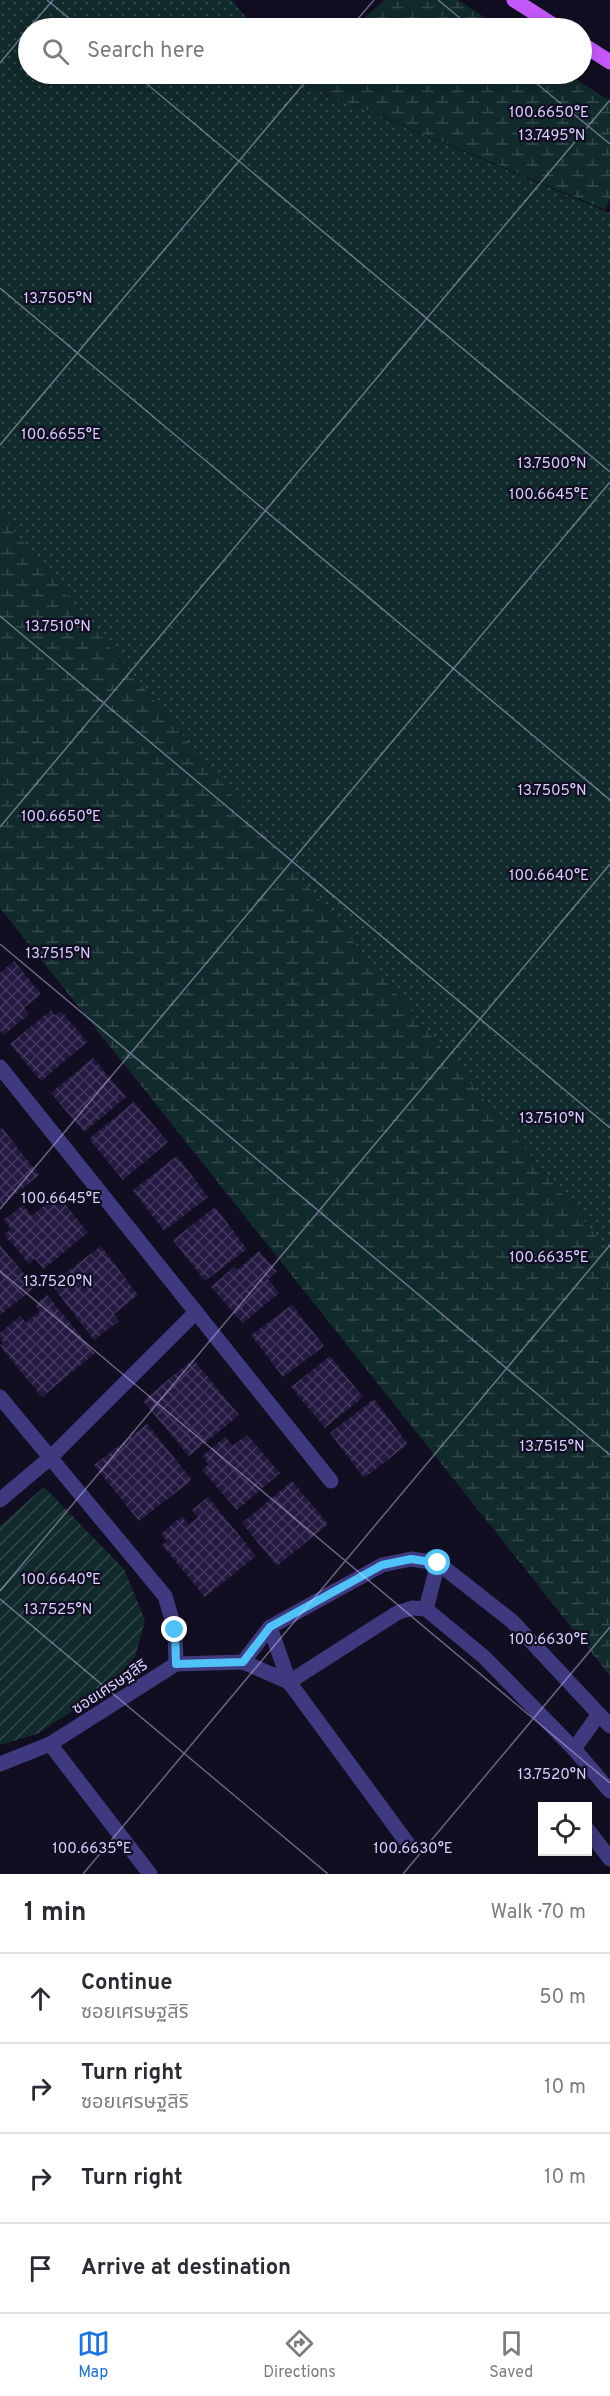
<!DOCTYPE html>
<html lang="en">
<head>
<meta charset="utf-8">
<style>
  :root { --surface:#fff; --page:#f2f2f3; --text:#2b2b33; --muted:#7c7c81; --line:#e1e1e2; --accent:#1a73e8 }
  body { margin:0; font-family:Overpass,"Noto Sans Thai",sans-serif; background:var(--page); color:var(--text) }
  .controls { position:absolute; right:18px; bottom:18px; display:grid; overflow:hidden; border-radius:0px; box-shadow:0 3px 15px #0003 }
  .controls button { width:54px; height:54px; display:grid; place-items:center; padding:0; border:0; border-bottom:2px solid var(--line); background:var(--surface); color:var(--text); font:30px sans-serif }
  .stop { position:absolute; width:18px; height:18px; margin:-14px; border:4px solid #4fc3f7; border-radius:50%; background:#fff }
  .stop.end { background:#4fc3f7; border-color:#fff; box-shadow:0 2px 6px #0008 }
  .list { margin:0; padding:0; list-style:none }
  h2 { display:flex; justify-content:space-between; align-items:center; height:78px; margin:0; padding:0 24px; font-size:26px }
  h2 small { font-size:20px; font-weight:400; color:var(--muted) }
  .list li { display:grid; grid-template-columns:39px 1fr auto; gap:18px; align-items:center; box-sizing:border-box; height:90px; padding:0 24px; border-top:2px solid var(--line) }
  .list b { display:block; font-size:22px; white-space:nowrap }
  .list p { margin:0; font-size:20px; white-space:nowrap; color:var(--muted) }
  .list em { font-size:20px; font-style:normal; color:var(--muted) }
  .icon { flex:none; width:33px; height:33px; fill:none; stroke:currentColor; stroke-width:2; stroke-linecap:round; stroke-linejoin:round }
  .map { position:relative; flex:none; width:610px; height:1874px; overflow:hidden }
  .search { position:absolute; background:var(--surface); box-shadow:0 3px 15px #0003; left:18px; right:18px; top:18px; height:66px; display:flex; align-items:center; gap:15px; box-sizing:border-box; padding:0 21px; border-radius:33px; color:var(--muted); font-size:22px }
  .sheet { height:438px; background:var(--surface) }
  nav { display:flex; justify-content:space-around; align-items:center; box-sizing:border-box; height:84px; border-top:2px solid var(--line); background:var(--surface); font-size:16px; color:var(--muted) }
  nav a { display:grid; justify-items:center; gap:3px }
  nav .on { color:var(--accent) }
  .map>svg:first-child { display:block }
</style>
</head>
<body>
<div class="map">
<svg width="610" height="1874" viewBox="0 0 610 1874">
  <defs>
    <pattern id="grass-dots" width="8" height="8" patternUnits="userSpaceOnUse" patternTransform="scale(1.5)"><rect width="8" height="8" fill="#112a2b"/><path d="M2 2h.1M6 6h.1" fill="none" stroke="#33484b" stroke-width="1.8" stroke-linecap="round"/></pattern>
    <pattern id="wetland-marsh" width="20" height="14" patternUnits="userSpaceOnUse" patternTransform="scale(1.5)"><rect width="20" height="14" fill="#112a2b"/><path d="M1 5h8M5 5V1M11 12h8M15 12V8" fill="none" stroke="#33484b"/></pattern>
    <pattern id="garden-furrows" width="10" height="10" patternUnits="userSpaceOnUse" patternTransform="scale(1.5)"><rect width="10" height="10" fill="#112a2b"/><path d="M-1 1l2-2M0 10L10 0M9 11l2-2" fill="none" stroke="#33484b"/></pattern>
    <pattern id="building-cross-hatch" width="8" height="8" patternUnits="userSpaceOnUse" patternTransform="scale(1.5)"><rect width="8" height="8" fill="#241a41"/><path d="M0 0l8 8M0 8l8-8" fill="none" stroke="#433a5e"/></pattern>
  </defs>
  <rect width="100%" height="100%" fill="#120e21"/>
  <path fill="url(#grass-dots)" d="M 0,0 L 232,0 L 255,28 L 28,28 L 28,74 L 290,74 L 296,81 L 610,213 L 610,1252 L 0,514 Z"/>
  <g fill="url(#wetland-marsh)">
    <path d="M 384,0 L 458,0 L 501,28 L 353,28 Z"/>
    <path d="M 304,74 L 568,74 L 610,101 L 610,198 L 606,210 L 296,81 Z"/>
    <path d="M 0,514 L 610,1252 L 610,1676 L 0,908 Z"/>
  </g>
  <path fill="url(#garden-furrows)" d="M 44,1487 L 124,1569 L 145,1620 L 135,1657 L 106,1689 L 37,1734 L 0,1745 L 0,1526 Z"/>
  <g fill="url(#building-cross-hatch)">
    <path d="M 14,961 L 41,994 L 24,1008 L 29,1014 L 4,1035 L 0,1030 L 0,973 Z"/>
    <path d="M 51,1010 L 54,1015 L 62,1012 L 87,1042 L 41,1081 L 10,1044 Z"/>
    <path d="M 93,1058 L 126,1097 L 84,1132 L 51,1093 Z"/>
    <path d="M 134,1102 L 168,1142 L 123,1180 L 89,1139 Z"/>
    <path d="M 2,1128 L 39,1175 L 0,1206 L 0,1130 Z"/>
    <path d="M 177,1156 L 208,1197 L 164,1231 L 133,1190 Z"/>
    <path d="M 57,1195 L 88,1232 L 44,1269 L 35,1259 L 29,1264 L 4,1234 L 11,1229 L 4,1220 L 23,1205 L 32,1216 Z"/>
    <path d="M 215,1207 L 247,1249 L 205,1281 L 173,1240 Z"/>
    <path d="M 0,1245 L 35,1287 L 0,1315 Z"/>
    <path d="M 101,1246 L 138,1295 L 114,1314 L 119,1321 L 94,1340 L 51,1284 Z"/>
    <path d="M 259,1251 L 277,1271 L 268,1279 L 279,1293 L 243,1323 L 211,1287 L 234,1267 L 237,1270 Z"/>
    <path d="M 47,1295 L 95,1353 L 42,1397 L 0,1346 L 3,1342 L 0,1338 L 0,1333 L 20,1316 L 26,1323 L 40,1311 L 35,1305 Z"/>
    <path d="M 292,1305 L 324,1346 L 283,1377 L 251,1335 Z"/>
    <path d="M 330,1356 L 363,1397 L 325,1428 L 291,1387 Z"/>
    <path d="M 193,1359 L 239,1415 L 189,1456 L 143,1401 Z"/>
    <path d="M 374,1399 L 408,1444 L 364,1478 L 330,1433 Z"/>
    <path d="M 147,1424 L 192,1480 L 139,1521 L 94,1465 Z"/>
    <path d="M 247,1435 L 280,1473 L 237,1510 L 202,1470 L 209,1464 L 202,1456 L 225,1437 L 233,1446 Z"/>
    <path d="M 292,1481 L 328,1524 L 277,1566 L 242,1523 Z"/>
    <path d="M 208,1497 L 256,1556 L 205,1597 L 162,1545 L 167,1541 L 161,1534 L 182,1516 L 189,1525 L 198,1517 L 192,1510 Z"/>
  </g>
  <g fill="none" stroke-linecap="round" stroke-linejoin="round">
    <g stroke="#3f397f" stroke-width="15">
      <path d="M 0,1067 L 331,1481"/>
      <path d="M 0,1397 L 165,1596 L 175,1630 L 176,1664"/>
      <path d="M 0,1500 L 50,1458 L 196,1312"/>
      <path d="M 426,1609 L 438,1563"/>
      <path d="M 270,1627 L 289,1682 L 408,1844"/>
      <path d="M 243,1662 L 270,1627 L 382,1565 L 411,1559 L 438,1563 L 513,1622 L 610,1726"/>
      <path d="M 50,1744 L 150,1874"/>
      <path d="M 574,1749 L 599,1714"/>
      <path d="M 0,1764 L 50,1744 L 176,1664 L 243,1662 L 289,1682 L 397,1613 L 412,1608 L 426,1609 L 484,1657 L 574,1749 L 610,1791"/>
      <path d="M 588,1830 L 610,1859"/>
    </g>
    <g stroke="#c558fb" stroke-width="15">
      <path d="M 514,0 L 558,28"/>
      <path d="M 582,44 L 610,62"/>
    </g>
  </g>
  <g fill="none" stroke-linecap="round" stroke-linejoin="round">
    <path stroke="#4fc3f7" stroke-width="8" d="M 175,1630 L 176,1664 L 243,1662 L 270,1627 L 382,1565 L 411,1559 L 438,1563"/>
  </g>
  <path fill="none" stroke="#d6cefe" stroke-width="1.5" stroke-opacity="0.45" d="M 47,0 L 81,28M 438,0 L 472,28M 29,28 L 53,0M 350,28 L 374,0M 0,63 L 28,29M 135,74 L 610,472M 525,74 L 610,144M 0,288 L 610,800M 0,445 L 312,74M 0,616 L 610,1128M 0,827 L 610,100M 0,944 L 610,1455M 0,1209 L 610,482M 0,1271 L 610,1783M 0,1591 L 610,864M 0,1599 L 328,1874M 83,1874 L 610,1245M 403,1874 L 610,1627"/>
  <g text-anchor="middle" stroke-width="4.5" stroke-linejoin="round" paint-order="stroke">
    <g font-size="16" fill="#d6cefe" stroke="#120e21">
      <text transform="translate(109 1686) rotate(-33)" y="6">ซอยเศรษฐสิริ</text>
    </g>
  </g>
  <g font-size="15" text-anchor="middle" fill="#d6cefe" stroke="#120e21" stroke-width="4.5" stroke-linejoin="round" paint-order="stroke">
    <text x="549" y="117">100.6650°E</text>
    <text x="552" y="140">13.7495°N</text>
    <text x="58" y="303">13.7505°N</text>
    <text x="61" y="439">100.6655°E</text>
    <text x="552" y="468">13.7500°N</text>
    <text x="549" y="499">100.6645°E</text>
    <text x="58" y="631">13.7510°N</text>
    <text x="552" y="795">13.7505°N</text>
    <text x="61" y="821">100.6650°E</text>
    <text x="549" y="880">100.6640°E</text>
    <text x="58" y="958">13.7515°N</text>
    <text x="552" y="1123">13.7510°N</text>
    <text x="61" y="1203">100.6645°E</text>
    <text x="549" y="1262">100.6635°E</text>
    <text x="58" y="1286">13.7520°N</text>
    <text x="552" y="1451">13.7515°N</text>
    <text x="61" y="1584">100.6640°E</text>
    <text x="58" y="1614">13.7525°N</text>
    <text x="549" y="1644">100.6630°E</text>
    <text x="552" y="1779">13.7520°N</text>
    <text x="92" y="1853">100.6635°E</text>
    <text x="413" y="1853">100.6630°E</text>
  </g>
</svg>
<div class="controls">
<button><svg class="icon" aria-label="locate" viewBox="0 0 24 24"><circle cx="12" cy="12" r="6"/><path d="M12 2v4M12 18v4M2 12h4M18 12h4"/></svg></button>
</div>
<div class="stop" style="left:438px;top:1563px"></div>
<div class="stop end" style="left:175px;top:1630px"></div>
<div class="search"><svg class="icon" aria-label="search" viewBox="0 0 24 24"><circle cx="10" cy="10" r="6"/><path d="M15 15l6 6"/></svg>Search here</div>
</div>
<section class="sheet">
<h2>1 min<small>Walk · 70 m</small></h2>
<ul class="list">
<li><svg class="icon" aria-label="ahead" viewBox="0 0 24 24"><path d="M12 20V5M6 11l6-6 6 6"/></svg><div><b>Continue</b><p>ซอยเศรษฐสิริ</p></div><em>50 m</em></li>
<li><svg class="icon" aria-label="right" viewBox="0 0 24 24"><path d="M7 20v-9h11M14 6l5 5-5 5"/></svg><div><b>Turn right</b><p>ซอยเศรษฐสิริ</p></div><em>10 m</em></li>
<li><svg class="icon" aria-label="right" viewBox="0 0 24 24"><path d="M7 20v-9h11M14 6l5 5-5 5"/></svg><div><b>Turn right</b></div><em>10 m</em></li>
<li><svg class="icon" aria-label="arrive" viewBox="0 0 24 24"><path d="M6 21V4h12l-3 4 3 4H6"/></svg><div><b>Arrive at destination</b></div></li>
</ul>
</section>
<nav>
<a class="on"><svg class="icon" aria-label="map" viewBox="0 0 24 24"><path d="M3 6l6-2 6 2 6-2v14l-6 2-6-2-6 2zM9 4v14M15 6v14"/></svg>Map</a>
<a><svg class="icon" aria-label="directions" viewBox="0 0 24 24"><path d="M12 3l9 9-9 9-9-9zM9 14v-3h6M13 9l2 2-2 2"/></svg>Directions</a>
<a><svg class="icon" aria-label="saved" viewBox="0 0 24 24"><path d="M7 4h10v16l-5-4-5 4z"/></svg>Saved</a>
</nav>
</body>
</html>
